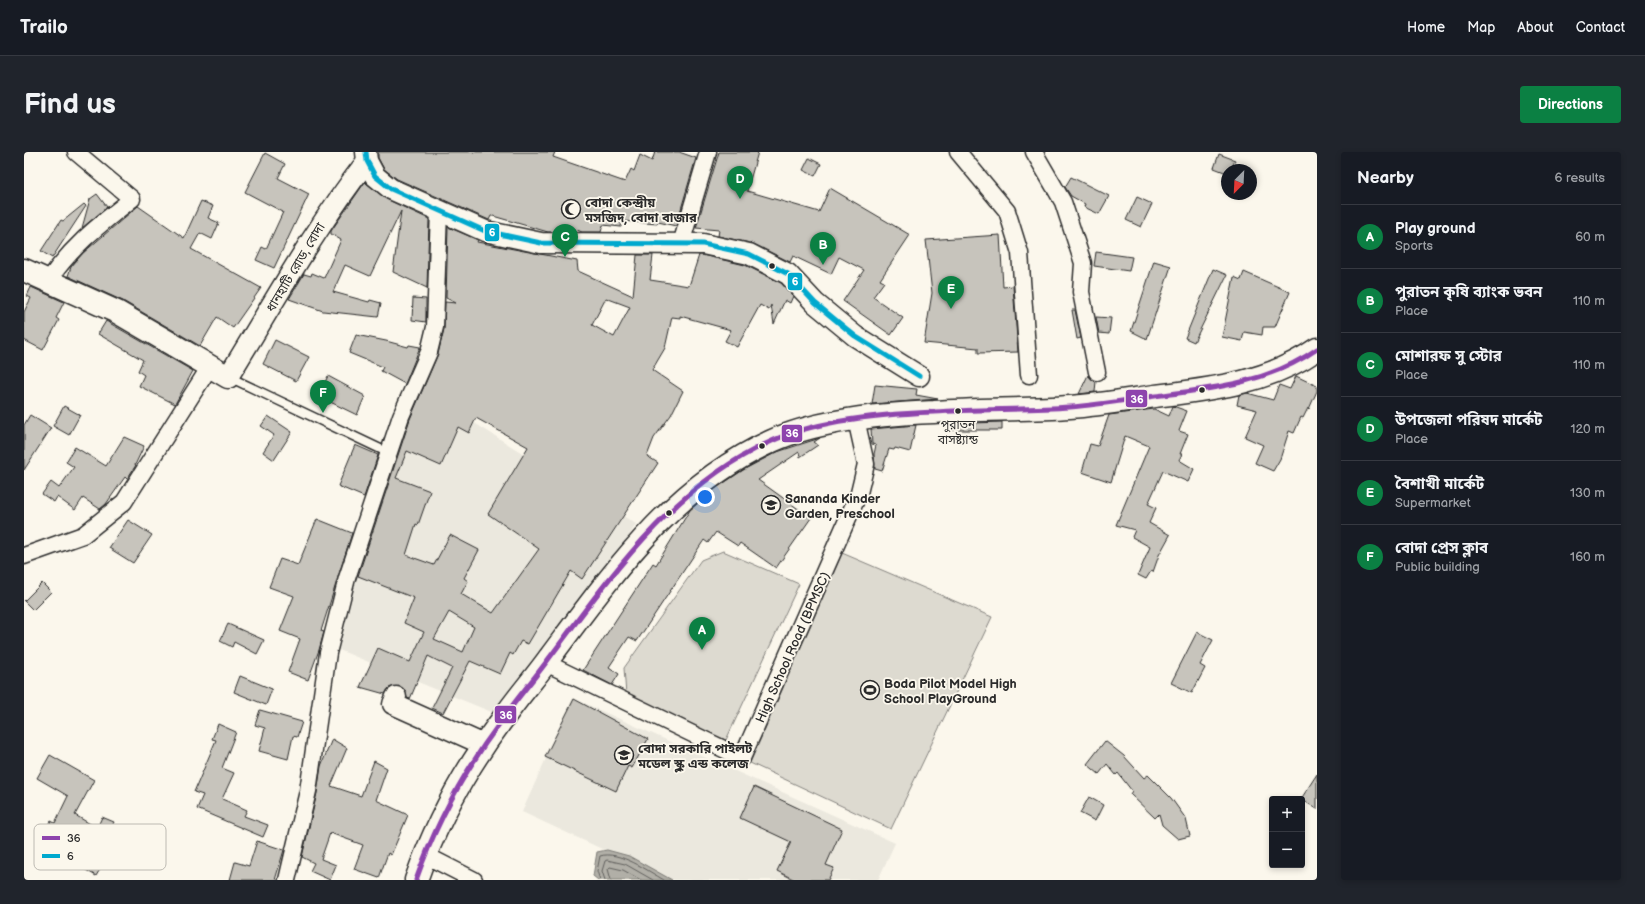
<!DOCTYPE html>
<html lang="en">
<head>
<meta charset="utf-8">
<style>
  :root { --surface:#171b24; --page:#20242c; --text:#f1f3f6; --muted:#9ea1a6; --line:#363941; --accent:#0b8043 }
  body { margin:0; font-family:"Balsamiq Sans","Noto Sans Bengali",sans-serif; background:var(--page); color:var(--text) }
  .controls { position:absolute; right:12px; bottom:12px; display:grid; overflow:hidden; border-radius:4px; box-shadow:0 2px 6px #0003 }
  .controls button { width:36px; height:36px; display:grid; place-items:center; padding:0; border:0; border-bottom:1px solid var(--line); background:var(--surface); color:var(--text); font:20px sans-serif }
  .compass { position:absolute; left:1197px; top:12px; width:36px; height:36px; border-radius:50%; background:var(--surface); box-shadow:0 2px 6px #0003; rotate:204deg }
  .you { position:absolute; left:681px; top:345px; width:14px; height:14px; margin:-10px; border:3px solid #fff; border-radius:50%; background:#1a73e8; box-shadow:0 0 0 6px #1a73e833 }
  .badge { display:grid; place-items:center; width:26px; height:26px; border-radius:50%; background:var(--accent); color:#fff; font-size:13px; font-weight:700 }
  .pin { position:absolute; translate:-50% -33px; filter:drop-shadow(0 1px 2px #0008) }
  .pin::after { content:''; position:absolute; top:21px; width:14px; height:12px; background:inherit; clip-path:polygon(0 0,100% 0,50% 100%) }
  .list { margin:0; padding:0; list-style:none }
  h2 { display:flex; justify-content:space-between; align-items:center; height:52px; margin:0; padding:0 16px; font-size:17px }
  h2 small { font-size:13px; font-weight:400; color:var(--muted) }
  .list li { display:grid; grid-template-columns:26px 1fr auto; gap:12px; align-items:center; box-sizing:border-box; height:64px; padding:0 16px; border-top:1px solid var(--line) }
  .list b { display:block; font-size:15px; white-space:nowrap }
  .list p { margin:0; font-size:13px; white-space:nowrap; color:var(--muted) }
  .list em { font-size:13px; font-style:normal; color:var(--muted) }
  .map { position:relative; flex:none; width:1293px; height:728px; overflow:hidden; border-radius:4px }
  header { display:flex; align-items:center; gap:24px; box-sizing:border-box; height:56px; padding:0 20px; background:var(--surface); border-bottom:1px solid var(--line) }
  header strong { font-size:19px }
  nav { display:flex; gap:22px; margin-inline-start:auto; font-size:14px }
  .intro { display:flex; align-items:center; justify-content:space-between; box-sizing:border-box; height:96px; padding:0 24px }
  h1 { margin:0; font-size:28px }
  .button { padding:10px 18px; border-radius:4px; background:var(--accent); color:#fff; font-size:14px; font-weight:700 }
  main { display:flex; gap:24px; padding:0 24px }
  aside { flex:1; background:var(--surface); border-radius:4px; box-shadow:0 2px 6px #0003 }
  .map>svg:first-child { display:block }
</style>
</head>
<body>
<header>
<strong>Trailo</strong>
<nav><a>Home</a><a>Map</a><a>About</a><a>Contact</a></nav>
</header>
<div class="intro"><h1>Find us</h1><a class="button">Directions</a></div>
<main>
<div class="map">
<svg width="1293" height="728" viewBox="0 0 1293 728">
  <rect width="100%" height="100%" fill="#fbf7ec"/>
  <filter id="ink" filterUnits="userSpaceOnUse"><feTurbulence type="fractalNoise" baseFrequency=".025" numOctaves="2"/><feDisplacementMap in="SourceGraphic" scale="8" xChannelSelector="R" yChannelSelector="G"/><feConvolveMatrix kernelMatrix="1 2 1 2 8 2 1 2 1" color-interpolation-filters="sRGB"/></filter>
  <g filter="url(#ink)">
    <g fill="#ebe8de">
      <path d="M 382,233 L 452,272 L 612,372 L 573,437 L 475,563 L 298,491 L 303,479 L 311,434 Z"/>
      <path d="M 549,546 L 871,691 L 854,728 L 645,728 L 498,660 Z"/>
    </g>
    <g fill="#dddad0" stroke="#84827e">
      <path d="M 699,399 L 775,432 L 702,588 L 640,562 L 602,543 L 600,516 L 677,408 Z"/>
      <path d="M 818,401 L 968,465 L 867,677 L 726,611 Z"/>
    </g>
    <path fill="#b1afa7" stroke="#7b7a75" d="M 583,698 L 605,704 L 648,728 L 574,728 L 569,724 L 573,700 Z"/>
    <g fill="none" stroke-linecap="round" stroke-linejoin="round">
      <g stroke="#61605d" stroke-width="1">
        <path d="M 576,728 L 573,719 L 576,704 C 595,698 624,719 640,728"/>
        <path d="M 581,728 L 578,719 L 581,709 L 583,708 L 601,712 L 629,728"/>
        <path d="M 587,728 L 584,717 L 586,715 L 599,718 L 617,728"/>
      </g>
    </g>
    <g fill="#c7c4bc" stroke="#2b2b2b" fill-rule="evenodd">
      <path d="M 354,0 L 531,0 L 529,5 L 601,30 L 607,17 L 610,19 L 616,3 L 628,9 L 631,0 L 655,0 L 672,6 L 652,74 L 634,70 L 633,72 L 598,69 L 597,75 L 579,73 L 577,80 L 558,80 L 551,77 L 551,80 L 524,80 L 469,64 L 467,64 L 465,68 L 373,27 L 360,17 L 354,6 Z"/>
      <path d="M 695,0 L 734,0 L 723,39 L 795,60 L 806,36 L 886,83 L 856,128 L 860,130 L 849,145 L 879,166 L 867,183 L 819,149 L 840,118 L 815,105 L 807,122 L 769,104 L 766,110 L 730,92 L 694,84 L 695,78 L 672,76 Z"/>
      <path d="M 241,1 L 261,12 L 254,26 L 285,42 L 250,116 L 232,108 L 238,95 L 242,97 L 259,60 L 221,40 Z"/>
      <path d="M 1195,2 L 1211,8 L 1207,18 L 1203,18 L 1203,21 L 1190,16 Z"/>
      <path d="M 785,6 L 797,12 L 791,24 L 779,18 Z"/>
      <path d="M 1047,25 L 1085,44 L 1075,62 L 1060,55 L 1061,52 L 1047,44 L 1041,35 Z"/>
      <path d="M 341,30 L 362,47 L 405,67 L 403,136 L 369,120 L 377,59 L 346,124 L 321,113 L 309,140 L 345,150 L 346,148 L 357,151 L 354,165 L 299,159 L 265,147 L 280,122 L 287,124 L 288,121 L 300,126 L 317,88 L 307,82 L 307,79 Z"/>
      <path d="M 73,42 L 83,55 L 58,76 L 66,47 Z"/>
      <path d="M 1113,45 L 1128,52 L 1117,75 L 1102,68 Z"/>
      <path d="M 177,49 L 189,54 L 184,66 L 195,71 L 188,87 L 176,81 L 167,97 L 237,136 L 209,176 L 193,165 L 176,194 L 99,149 L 44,124 L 47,115 L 59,101 L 114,54 L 160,86 Z"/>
      <path d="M 60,52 L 62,54 L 28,106 L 17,99 L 37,68 L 39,69 Z"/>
      <path d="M 424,75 L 454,88 L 453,90 L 553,109 L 554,119 L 609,144 L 613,103 L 629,103 L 626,128 L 665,134 L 675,103 L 678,103 L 721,113 L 757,131 L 769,144 L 766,151 L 761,148 L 750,172 L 747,153 L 745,158 L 736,153 L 713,195 L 701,189 L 707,178 L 656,164 L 656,166 L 648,165 L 641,196 L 628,218 L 659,239 L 647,263 L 630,286 L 623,304 L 634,311 L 558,427 L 547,419 L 504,492 L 497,489 L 489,503 L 486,501 L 476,522 L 446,509 L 419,561 L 408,556 L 428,516 L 404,504 L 386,547 L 383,546 L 381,538 L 376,534 L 365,536 L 361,542 L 336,535 L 354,496 L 386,510 L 400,480 L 380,471 L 390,446 L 334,424 L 386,267 L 414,202 L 420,177 L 421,150 L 432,151 L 422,146 ZM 582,146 L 606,155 L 590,185 L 568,173 ZM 452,266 L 504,295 L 464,362 L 515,397 L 469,461 L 437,442 L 444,429 L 440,426 L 455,398 L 426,383 L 410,413 L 382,403 L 392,372 L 394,373 L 406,339 L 372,326 L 383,299 L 417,314 L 434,275 L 445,281 ZM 425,460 L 450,475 L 439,500 L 410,487 Z"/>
      <path d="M 976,83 L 979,135 L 989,134 L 994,200 L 954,201 L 954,196 L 900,191 L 908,141 L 902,88 Z"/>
      <path d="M 1072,100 L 1108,105 L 1105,119 L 1070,114 Z"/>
      <path d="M 1130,109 L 1147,114 L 1123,187 L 1107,179 Z"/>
      <path d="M 1189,117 L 1203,123 L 1170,190 L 1161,186 Z"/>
      <path d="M 1220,120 L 1266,140 L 1251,175 L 1239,175 L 1238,183 L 1220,180 L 1218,189 L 1198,185 L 1210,125 L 1217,128 Z"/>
      <path d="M 7,135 L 40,150 L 32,166 L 35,168 L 19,198 L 0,188 L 0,160 L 7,146 L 3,144 Z"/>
      <path d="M 389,146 L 402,147 L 402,170 L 388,168 Z"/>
      <path d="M 1048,158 L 1051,158 L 1057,186 L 1053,187 Z"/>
      <path d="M 1072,165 L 1087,166 L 1085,182 L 1075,181 Z"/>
      <path d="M 82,169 L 169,219 L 151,252 L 115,234 L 120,223 L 114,219 L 119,208 L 74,182 Z"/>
      <path d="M 332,183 L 362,189 L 384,195 L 385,193 L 396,195 L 381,232 L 357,219 L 359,215 L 325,201 Z"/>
      <path d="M 251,188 L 285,205 L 272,229 L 239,212 Z"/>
      <path d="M 1064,223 L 1072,229 L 1071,240 L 1055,242 Z"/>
      <path d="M 304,224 L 341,244 L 333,263 L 294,244 Z"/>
      <path d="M 1272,224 L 1293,234 L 1293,239 L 1285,257 L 1284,256 L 1279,266 L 1277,265 L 1270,281 L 1265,279 L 1256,307 L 1249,319 L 1231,311 L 1239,293 L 1221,285 L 1233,258 L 1213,253 L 1215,243 L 1223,241 L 1249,248 L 1255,233 L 1266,237 Z"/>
      <path d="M 851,233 L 893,237 L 892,243 L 914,247 L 848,252 Z"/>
      <path d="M 40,254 L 56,263 L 45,283 L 29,274 Z"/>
      <path d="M 1149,254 L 1163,259 L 1155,279 L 1164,282 L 1156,302 L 1158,302 L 1155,308 L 1170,317 L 1164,330 L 1139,319 L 1124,352 L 1132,356 L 1125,371 L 1146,383 L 1135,403 L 1129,420 L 1127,419 L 1122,427 L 1114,423 L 1126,395 L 1108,385 L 1111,378 L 1092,373 L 1125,294 L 1101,284 L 1087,330 L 1058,320 L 1066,292 L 1074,294 L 1085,263 L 1130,257 L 1145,264 Z"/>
      <path d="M 6,263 L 27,276 L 0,318 L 0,273 Z"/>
      <path d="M 244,264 L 268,280 L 250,308 L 239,300 L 250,283 L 237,274 Z"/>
      <path d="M 978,270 L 978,278 L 921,278 L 921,272 Z"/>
      <path d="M 892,273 L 886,300 L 871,296 L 870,298 L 865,297 L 858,319 L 851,317 L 850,302 L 852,293 L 848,292 L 847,277 Z"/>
      <path d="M 100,285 L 120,294 L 111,313 L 112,313 L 103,327 L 101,325 L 82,352 L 76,357 L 59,346 L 51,358 L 33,345 L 30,350 L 18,342 L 27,330 L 35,336 L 50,315 L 42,310 L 51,295 L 82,314 Z"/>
      <path d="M 796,286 L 790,290 L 794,293 L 776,305 L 775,300 L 734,328 L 787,366 L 752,416 L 716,391 L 714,394 L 692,380 L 684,391 L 680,388 L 613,489 L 605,485 L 585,515 L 595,522 L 588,533 L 559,518 L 629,411 L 632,413 L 666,358 L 688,339 L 719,318 L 753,300 Z"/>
      <path d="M 331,293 L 354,303 L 340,345 L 314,334 Z"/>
      <path d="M 293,367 L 328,381 L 297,479 L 300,480 L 295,498 L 284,528 L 264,520 L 276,487 L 256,479 L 270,444 L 245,435 L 256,407 L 274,413 Z"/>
      <path d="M 104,368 L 128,383 L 109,411 L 85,396 Z"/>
      <path d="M 18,431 L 27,440 L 9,458 L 0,449 Z"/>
      <path d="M 204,472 L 240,488 L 233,502 L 210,490 L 208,495 L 196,489 Z"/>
      <path d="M 1173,480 L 1189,488 L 1176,513 L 1181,516 L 1168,541 L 1147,531 Z"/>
      <path d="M 216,524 L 248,537 L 242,553 L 210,540 Z"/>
      <path d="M 550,547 L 624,587 L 608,616 L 604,614 L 592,639 L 521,605 Z"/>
      <path d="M 236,558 L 278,570 L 273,585 L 269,584 L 264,607 L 235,599 L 241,576 L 231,573 Z"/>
      <path d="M 194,572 L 212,580 L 198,616 L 210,621 L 198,647 L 223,658 L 220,664 L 244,673 L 239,685 L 173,657 L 179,643 L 170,640 L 192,588 L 188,587 Z"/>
      <path d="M 308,587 L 323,596 L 307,634 L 337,644 L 350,609 L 363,616 L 352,648 L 384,663 L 367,703 L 364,701 L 355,726 L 330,717 L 339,693 L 306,681 L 297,707 L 312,713 L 306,728 L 286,719 L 290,711 L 278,705 L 293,641 L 297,614 Z"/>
      <path d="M 1081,589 L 1100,604 L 1120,626 L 1124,623 L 1147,646 L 1162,667 L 1166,684 L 1154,687 L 1138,673 L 1135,662 L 1131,666 L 1106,642 L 1108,639 L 1094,621 L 1092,623 L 1083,612 L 1075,622 L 1063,612 Z"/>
      <path d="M 26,603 L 70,628 L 51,663 L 73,676 L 78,665 L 90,670 L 74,705 L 81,709 L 72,724 L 15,690 L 27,669 L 31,671 L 44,644 L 13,626 Z"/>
      <path d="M 1293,622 L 1293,657 L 1277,647 Z"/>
      <path d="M 730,635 L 818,677 L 802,713 L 810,716 L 804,728 L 771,728 L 753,719 L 767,690 L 716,666 Z"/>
      <path d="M 1065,645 L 1079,653 L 1071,669 L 1056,661 Z"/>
      <path d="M 233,689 L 260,698 L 251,728 L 206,728 L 211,710 L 225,714 Z"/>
    </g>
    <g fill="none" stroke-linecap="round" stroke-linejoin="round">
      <defs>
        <path id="service" d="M 205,225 L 365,301"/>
        <g id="minor">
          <path d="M 934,0 L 983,59 L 996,101 L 1005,223"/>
          <path d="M 1010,0 L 1039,50 L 1059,111 L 1057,140 L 1073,220"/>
          <path d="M 657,92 L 684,0"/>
          <path d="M 24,129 C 49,93 74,74 108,47 L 52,0"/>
          <path d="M 0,404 L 59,383 L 100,350 L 185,216"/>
          <path d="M 522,511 L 718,606 L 835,341 L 842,312 L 832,267"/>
          <path d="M 401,703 L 450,728"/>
          <path d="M 263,728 L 284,639 L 304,501 L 323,426 L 377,264 L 405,200 L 411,175 L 415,58"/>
        </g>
        <g id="tertiary">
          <path d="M 342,0 L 343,9 L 351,24 L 367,37 L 461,79 L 517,91 L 679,92 L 725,102 L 764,122 L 791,151 L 831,184 L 895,224"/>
          <path d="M 204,225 C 249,152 290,77 343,9"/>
          <path d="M 372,545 L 369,552 L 458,592"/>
        </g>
        <path id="primary" d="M 0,118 L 93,160 L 204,225"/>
        <path id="trunk" d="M 392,728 C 412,671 442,616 478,568 C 493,546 511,526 526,505 C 589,421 650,333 748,289 C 793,268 860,262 910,260 C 955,257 1001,258 1046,255 C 1074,253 1103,248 1131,244 C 1187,237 1245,231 1293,197"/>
      </defs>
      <use href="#service" stroke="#2b2b2b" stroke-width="11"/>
      <use href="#minor" stroke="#2b2b2b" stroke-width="19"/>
      <use href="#tertiary" stroke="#2b2b2b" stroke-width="23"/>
      <use href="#primary" stroke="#2b2b2b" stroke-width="25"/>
      <use href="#trunk" stroke="#2b2b2b" stroke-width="25"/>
      <use href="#service" stroke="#fbf7ec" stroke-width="8"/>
      <use href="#minor" stroke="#fbf7ec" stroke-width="16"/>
      <use href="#tertiary" stroke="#fbf7ec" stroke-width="20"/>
      <use href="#primary" stroke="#fbf7ec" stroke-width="22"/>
      <use href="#trunk" stroke="#fbf7ec" stroke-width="22"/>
      <defs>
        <path id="bus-1" d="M 392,728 C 412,671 442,616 478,568 C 493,546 511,526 526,505 C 589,421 650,333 748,289 C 793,268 860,262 910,260 C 955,257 1001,258 1046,255 C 1074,253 1103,248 1131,244 C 1187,237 1245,231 1293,197"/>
        <path id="bus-2" d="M 342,0 L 343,9 L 351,24 L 367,37 L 461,79 L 517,91 L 679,92 L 725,102 L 764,122 L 791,151 L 831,184 L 895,224"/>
      </defs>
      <use href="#bus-1" stroke="#fbf7ec" stroke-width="8"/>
      <use href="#bus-2" stroke="#fbf7ec" stroke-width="8"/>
      <use href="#bus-1" stroke="#8e44ad" stroke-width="5"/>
      <use href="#bus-2" stroke="#00a9ce" stroke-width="5"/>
    </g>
  </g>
  <defs>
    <symbol id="mosque-ring" viewBox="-11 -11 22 22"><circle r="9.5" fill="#fbf7ec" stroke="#2b2b2b" stroke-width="1.5"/><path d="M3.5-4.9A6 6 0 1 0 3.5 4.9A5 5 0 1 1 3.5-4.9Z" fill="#2b2b2b"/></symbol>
    <symbol id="university-ring" viewBox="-11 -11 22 22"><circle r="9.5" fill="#fbf7ec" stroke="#2b2b2b" stroke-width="1.5"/><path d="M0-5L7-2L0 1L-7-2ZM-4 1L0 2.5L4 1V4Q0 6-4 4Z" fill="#2b2b2b"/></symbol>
    <symbol id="stadium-ring" viewBox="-11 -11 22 22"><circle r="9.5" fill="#fbf7ec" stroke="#2b2b2b" stroke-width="1.5"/><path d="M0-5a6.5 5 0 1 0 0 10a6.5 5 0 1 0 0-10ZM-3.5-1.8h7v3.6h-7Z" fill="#2b2b2b"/></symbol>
  </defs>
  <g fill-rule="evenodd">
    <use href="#mosque-ring" x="536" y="46" width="22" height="22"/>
    <use href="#university-ring" x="736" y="342" width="22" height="22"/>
    <use href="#stadium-ring" x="835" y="527" width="22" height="22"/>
    <use href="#university-ring" x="589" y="592" width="22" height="22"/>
  </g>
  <g fill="#2b2b2b" stroke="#fbf7ec" stroke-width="1.5">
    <circle cx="748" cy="114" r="3.5"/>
    <circle cx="1178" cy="238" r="3.5"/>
    <circle cx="934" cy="259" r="3.5"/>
    <circle cx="738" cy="294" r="3.5"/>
    <circle cx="645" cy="361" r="3.5"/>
  </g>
  <g text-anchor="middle" stroke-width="3.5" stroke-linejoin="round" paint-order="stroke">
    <g font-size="12" fill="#2b2b2b" stroke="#fbf7ec">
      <text x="934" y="277">পুরাতন<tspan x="934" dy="15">বাসষ্ট্যান্ড</tspan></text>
    </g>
    <g font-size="13" font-weight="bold" fill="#2b2b2b" stroke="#fbf7ec" text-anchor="start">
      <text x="561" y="55">বোদা কেন্দ্রীয়<tspan x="561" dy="15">মসজিদ, বোদা বাজার</tspan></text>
      <text x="761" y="351">Sananda Kinder<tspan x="761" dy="15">Garden, Preschool</tspan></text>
      <text x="860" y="536">Boda Pilot Model High<tspan x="860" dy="15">School PlayGround</tspan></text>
      <text x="614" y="601">বোদা সরকারি পাইলট<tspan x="614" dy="15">মডেল স্কুল এন্ড কলেজ</tspan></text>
    </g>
    <g font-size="13" fill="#2b2b2b" stroke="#fbf7ec">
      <text transform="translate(271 115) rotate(-59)" y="5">ধানহাটি রোড, বোদা</text>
      <text transform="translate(768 495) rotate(-66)" y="5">High School Road (BPMSC)</text>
    </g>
  </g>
  <rect x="10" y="672" width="132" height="46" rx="6" fill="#fbf7ec" stroke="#bdbab2" stroke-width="1"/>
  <rect x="18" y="684" width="18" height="4" fill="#8e44ad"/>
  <rect x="18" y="702" width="18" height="4" fill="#00a9ce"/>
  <g font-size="11" fill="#2b2b2b">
    <text x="43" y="690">36</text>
    <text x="43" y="708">6</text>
  </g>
  <g stroke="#fbf7ec" stroke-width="1.5">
    <rect x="460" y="71" width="16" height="19" rx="4" fill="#00a9ce"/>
    <rect x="763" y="120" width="16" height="19" rx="4" fill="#00a9ce"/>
    <rect x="1101" y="237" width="23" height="19" rx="4" fill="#8e44ad"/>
    <rect x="757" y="272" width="22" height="19" rx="4" fill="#8e44ad"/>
    <rect x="470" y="553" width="23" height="19" rx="4" fill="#8e44ad"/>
  </g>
  <g font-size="11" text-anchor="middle" font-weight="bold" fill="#fff">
    <text x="468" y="84">6</text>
    <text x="771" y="133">6</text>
    <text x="1113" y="251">36</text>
    <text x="768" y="285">36</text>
    <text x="482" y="567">36</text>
  </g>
</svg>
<div class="controls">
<button>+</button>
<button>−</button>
</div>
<svg class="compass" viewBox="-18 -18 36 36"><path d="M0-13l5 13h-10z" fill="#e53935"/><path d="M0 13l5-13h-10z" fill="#9ea1a6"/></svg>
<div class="you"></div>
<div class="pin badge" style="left:678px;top:498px">A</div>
<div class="pin badge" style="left:799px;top:113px">B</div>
<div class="pin badge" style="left:541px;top:105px">C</div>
<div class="pin badge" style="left:716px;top:47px">D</div>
<div class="pin badge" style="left:927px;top:157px">E</div>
<div class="pin badge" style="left:299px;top:261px">F</div>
</div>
<aside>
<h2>Nearby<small>6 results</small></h2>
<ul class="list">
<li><span class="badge">A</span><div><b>Play ground</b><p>Sports</p></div><em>60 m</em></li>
<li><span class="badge">B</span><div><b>পুরাতন কৃষি ব্যাংক ভবন</b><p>Place</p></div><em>110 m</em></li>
<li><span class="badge">C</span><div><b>মোশারফ সু স্টোর</b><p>Place</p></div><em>110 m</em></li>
<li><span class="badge">D</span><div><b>উপজেলা পরিষদ মার্কেট</b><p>Place</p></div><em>120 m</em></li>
<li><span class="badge">E</span><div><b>বৈশাখী মার্কেট</b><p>Supermarket</p></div><em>130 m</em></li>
<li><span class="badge">F</span><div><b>বোদা প্রেস ক্লাব</b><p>Public building</p></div><em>160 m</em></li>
</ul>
</aside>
</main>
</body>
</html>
